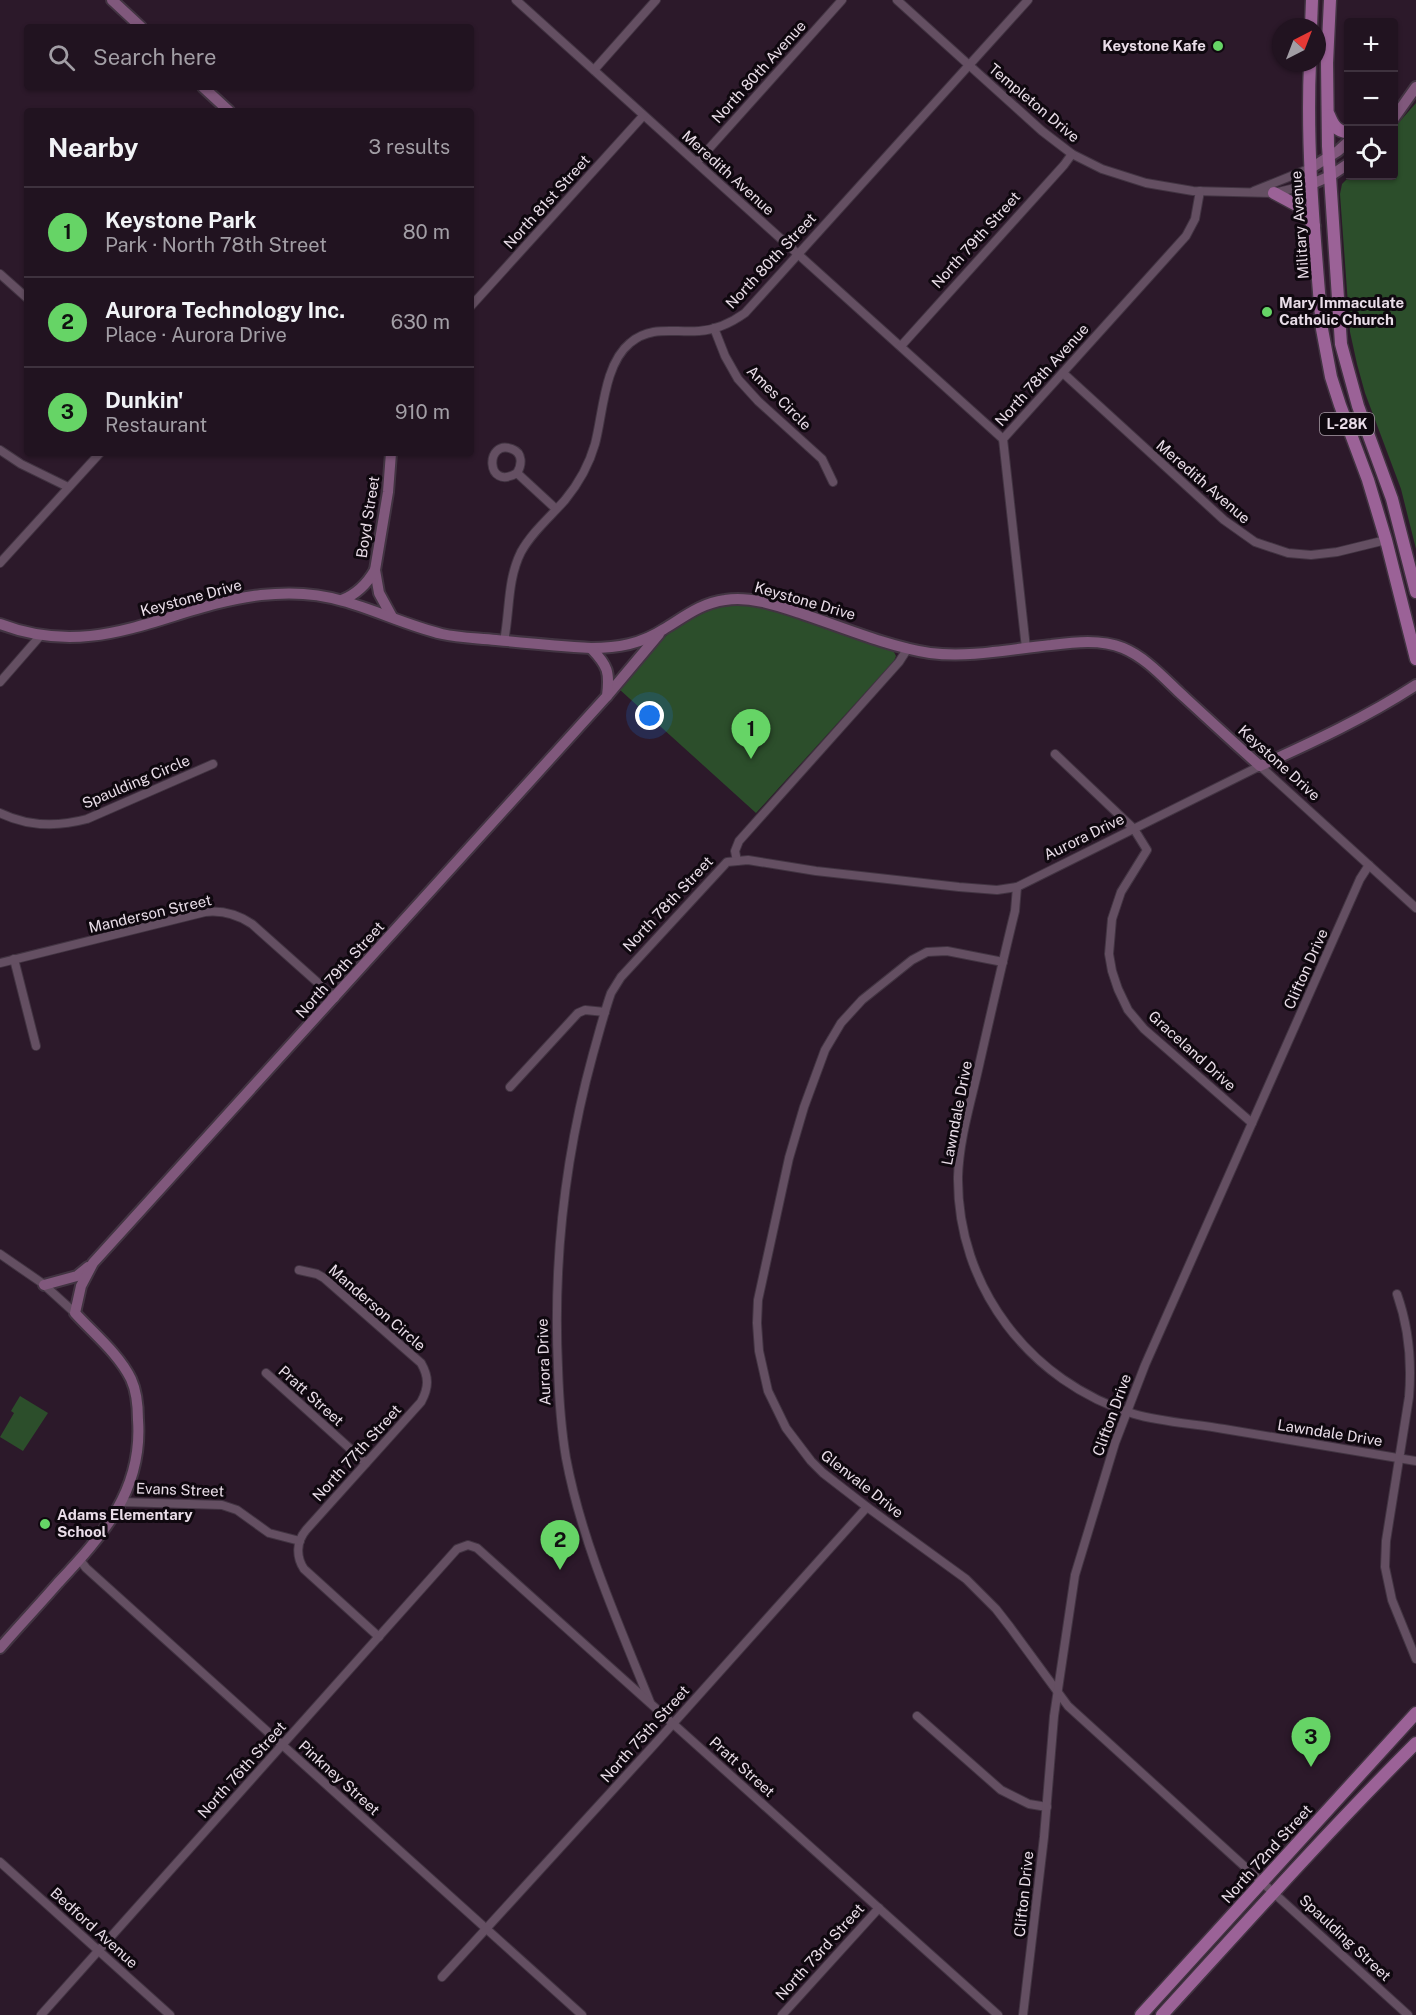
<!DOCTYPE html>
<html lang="en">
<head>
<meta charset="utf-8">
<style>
  :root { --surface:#211320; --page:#2d202d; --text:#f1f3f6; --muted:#a29ea5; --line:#3e323e; --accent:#66d466 }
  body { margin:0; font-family:"Public Sans",sans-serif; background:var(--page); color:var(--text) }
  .controls { position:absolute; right:18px; top:18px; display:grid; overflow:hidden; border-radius:6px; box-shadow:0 2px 4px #0004 }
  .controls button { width:54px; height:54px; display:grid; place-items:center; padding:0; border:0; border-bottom:2px solid var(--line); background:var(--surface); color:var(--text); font:30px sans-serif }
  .compass { position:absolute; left:1272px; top:18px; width:54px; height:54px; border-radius:50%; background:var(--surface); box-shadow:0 2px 4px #0004; rotate:42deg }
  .you { position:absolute; left:650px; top:716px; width:21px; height:21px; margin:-15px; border:4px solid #fff; border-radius:50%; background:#1a73e8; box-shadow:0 0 0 9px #1a73e833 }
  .badge { display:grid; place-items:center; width:39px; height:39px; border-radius:50%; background:var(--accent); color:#111; font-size:20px; font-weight:700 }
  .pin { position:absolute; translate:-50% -50px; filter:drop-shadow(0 2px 3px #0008) }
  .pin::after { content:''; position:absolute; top:32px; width:21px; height:18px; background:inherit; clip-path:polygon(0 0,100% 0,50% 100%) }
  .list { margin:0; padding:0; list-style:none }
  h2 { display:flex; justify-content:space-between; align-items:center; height:78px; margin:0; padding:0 24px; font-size:26px }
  h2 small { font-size:20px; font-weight:400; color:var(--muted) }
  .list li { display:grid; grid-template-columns:39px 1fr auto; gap:18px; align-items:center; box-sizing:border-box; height:90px; padding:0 24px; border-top:2px solid var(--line) }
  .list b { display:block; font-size:22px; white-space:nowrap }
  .list p { margin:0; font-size:20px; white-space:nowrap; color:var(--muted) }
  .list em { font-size:20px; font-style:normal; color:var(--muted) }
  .icon { flex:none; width:33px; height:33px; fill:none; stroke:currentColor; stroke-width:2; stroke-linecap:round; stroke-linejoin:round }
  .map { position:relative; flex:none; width:1416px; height:2015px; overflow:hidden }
  .search { position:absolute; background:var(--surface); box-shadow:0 2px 4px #0004; left:24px; top:24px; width:450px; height:66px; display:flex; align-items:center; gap:15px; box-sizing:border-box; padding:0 21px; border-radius:6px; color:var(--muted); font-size:22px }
  .panel { position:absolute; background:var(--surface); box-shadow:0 2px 4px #0004; left:24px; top:108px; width:450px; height:348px; border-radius:6px }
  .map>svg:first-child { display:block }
</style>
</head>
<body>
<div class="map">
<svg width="1416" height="2015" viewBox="0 0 1416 2015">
  <rect width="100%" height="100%" fill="#2c192a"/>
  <g fill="#2c4e2b">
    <path d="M 1416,103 L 1416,549 L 1401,489 L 1365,393 L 1357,364 L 1350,332 L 1340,194 L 1342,184 L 1350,176 L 1394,176 L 1394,128 Z"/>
    <path d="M 738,603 L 780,610 L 893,650 L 896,656 L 894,661 L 756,813 L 619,689 C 655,648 679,608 738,603 Z"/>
    <path d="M 20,1396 L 48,1413 L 23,1451 L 0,1437 L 14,1413 L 11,1411 Z"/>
  </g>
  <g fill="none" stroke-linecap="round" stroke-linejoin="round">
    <defs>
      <g id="street">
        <path d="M 516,0 L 1003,439"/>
        <path d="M 897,0 L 1042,131 L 1072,154 L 1102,169 L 1146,183 L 1193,191 L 1274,193 L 1312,184"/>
        <path d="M 594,70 L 656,0"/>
        <path d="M 697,162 L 842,0"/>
        <path d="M 1254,191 L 1311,168"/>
        <path d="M 0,274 L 27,298"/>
        <path d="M 471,306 L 643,116"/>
        <path d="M 714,328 L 725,356 L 738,379 L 758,401 L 822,459 L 833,482"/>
        <path d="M 901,346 L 1064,165 L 1072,154"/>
        <path d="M 1063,373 L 1224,520 L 1255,542 L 1288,553 L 1311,555 L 1337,552 L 1386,540"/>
        <path d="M 0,450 L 21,464 L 68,487"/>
        <path d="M 517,473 C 485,492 485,438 512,449 C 523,453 522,465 517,473 L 556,509"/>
        <path d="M 0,563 L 100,453"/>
        <path d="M 504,641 C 510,611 507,580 521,552 C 532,532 550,517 565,500 C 579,483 589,465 595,444 C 603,414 604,364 630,343 C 651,325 674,333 699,331 C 716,330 731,323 745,313 L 1028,0"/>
        <path d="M 1026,648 L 1003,439 L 1186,236 L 1195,219 L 1200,191"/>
        <path d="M 0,682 L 41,635"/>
        <path d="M 1055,754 L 1134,829 L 1147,850 L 1121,892 L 1112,919 L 1109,954 L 1112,971 L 1118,989 L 1128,1010 L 1144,1029 L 1252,1123"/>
        <path d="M 0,813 C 29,827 57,827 87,819 L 213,764"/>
        <path d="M 737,861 L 735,851 L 739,841 L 899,662 L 908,648"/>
        <path d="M 1017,887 L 1015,911 C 1002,964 990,1017 978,1070 C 970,1105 959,1141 958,1177 C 957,1287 1030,1382 1134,1414 C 1161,1422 1196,1424 1224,1429 C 1288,1440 1352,1450 1416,1461"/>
        <path d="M 14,959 L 36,1046"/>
        <path d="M 1003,962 L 947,951 L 927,952 L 912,960 L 862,1000 L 841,1023 L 825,1050 L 804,1107 L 789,1158 L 758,1300 L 757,1323 L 759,1351 L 768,1391 L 786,1428 L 811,1461 L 823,1473 L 867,1507 L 966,1579 L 996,1609 L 1010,1627 L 1068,1706 L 1408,2015"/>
        <path d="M 0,963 L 205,912 C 223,910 237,914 252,924 L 335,998"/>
        <path d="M 510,1087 L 578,1013 L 585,1010 L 605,1012"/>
        <path d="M 0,1254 L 42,1283 L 75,1313"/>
        <path d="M 299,1270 L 317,1274 L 324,1278 L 421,1363 C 429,1377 429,1387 421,1402 L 306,1530 C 296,1542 296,1557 304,1569 L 379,1637"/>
        <path d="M 1397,1294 C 1409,1328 1412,1361 1409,1397 L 1386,1541 L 1385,1567 L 1392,1600 L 1416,1659"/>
        <path d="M 266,1373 L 366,1463"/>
        <path d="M 121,1502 L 222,1505 L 237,1510 L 269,1533 L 300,1541"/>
        <path d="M 80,1560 L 86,1568 L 582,2015"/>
        <path d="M 650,1702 C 618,1622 582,1543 566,1458 C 561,1428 559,1398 558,1368 C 553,1261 565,1156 593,1054 C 599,1033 604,1013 611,993 L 621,977 L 727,862 L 748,860 L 816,871 L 959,887 L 997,890 L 1017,887 L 1260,766 L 1416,908"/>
        <path d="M 917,1716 L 1001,1790 L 1029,1804 L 1047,1807"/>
        <path d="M 0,1862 L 170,2015"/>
        <path d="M 442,1977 L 653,1746 L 867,1507"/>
        <path d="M 41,2015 L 457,1549 L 468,1545 L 477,1548 L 998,2015"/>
        <path d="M 782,2015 L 879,1908"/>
        <path d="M 1023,2015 L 1044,1837 L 1054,1716 L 1075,1575 L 1115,1443 L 1145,1365 L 1360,879 L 1369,865"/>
      </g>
      <g id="secondary">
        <path d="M 112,0 L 141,27"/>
        <path d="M 203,87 L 229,111"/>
        <path d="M 1394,118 L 1416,87"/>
        <path d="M 1311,168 L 1338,151 L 1348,142"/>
        <path d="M 1312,184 L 1330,176 L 1348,164"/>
        <path d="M 391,453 L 388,492 L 375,570 L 379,593 L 392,617"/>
        <path d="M 342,600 C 357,594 367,584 375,570"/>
        <path d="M 0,624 C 99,662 168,606 261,595 C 288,592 317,593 343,601 C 376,610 408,626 442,634 C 459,638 478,638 496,640 C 527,643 559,646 591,648 C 618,648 641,644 664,629 C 684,617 701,603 725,600 C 750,596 776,605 800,613 C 839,626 889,647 930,653 C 970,658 1011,649 1051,645 C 1075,642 1101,639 1123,648 C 1145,657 1163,677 1180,693 C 1206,717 1233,742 1260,766 C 1313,742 1367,717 1416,685"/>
        <path d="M 607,696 L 659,634"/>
        <path d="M 44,1285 L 77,1276 L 88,1267"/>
        <path d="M 0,1648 C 19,1626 39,1605 58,1583 C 103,1535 143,1490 138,1420 C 138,1406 137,1392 131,1379 C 119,1354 94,1334 75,1313 L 81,1286 L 93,1263 L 607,696 C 610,672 608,666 591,648"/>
      </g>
      <g id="primary">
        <path d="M 1330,0 L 1327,63 L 1328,146 L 1341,344 L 1358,406 L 1392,499 L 1416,592"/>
        <path d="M 1311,27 L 1312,0"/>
        <path d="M 1310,63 C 1306,151 1315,241 1322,329 L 1331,377 L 1340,405 L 1368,480 L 1386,540 L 1416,659"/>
        <path d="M 1329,115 C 1333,125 1337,132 1348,132"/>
        <path d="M 1274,193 L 1300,207 L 1314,226"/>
        <path d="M 1141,2015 L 1416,1713"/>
        <path d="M 1162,2015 C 1246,1923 1328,1831 1416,1743"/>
      </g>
    </defs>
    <use href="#street" stroke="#423442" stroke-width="10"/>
    <use href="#secondary" stroke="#423442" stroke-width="14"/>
    <use href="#primary" stroke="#423442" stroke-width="15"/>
    <use href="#street" stroke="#644f62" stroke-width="8"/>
    <use href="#secondary" stroke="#80587c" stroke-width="10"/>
    <use href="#primary" stroke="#9b6297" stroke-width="12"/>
  </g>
  <g fill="#66d466" stroke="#0f080f" stroke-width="2">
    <circle cx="1218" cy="46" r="6"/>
    <circle cx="1267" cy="312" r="6"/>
    <circle cx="45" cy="1524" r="6"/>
  </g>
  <g text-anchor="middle" stroke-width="6" stroke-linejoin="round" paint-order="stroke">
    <rect fill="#0f080f" stroke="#a89da7" stroke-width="1.5" x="1320" y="413" width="54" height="22" rx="4.5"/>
    <g font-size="14" font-weight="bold" fill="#e9dde8">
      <text x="1347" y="429">L-28K</text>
    </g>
    <g font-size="15" font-weight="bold" fill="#e9dde8" stroke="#0f080f" text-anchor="start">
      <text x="1206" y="51" text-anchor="end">Keystone Kafe</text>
      <text x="1279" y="308">Mary Immaculate<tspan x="1279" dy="17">Catholic Church</tspan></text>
      <text x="57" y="1520">Adams Elementary<tspan x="57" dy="17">School</tspan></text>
    </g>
    <g font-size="15" fill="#e9dde8" stroke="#0f080f">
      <text transform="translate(759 72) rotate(-48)" y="5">North 80th Avenue</text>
      <text transform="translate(1034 103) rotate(40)" y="5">Templeton Drive</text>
      <text transform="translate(728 173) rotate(42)" y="5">Meredith Avenue</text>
      <text transform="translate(547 202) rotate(-48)" y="5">North 81st Street</text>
      <text transform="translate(1300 225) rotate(-94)" y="5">Military Avenue</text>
      <text transform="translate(976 240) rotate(-48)" y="5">North 79th Street</text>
      <text transform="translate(771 261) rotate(-47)" y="5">North 80th Street</text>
      <text transform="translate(1042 375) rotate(-48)" y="5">North 78th Avenue</text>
      <text transform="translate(779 398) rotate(45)" y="5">Ames Circle</text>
      <text transform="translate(1203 482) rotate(41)" y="5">Meredith Avenue</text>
      <text transform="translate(368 517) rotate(-81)" y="5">Boyd Street</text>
      <text transform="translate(191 598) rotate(-15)" y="5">Keystone Drive</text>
      <text transform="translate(805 601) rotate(16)" y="5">Keystone Drive</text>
      <text transform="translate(1279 763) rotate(42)" y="5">Keystone Drive</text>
      <text transform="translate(136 782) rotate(-23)" y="5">Spaulding Circle</text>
      <text transform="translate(1084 837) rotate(-26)" y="5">Aurora Drive</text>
      <text transform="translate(668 904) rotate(-47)" y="5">North 78th Street</text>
      <text transform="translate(150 914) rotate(-13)" y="5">Manderson Street</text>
      <text transform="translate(1306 969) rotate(-66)" y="5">Clifton Drive</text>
      <text transform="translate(340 970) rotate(-48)" y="5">North 79th Street</text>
      <text transform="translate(1192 1051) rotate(42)" y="5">Graceland Drive</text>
      <text transform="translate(957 1113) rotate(-79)" y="5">Lawndale Drive</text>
      <text transform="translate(377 1308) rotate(41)" y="5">Manderson Circle</text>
      <text transform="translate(544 1362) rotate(-92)" y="5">Aurora Drive</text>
      <text transform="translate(311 1396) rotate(42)" y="5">Pratt Street</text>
      <text transform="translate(1112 1415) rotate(-70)" y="5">Clifton Drive</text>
      <text transform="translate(1330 1433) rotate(9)" y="5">Lawndale Drive</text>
      <text transform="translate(357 1453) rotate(-48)" y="5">North 77th Street</text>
      <text transform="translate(862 1484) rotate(38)" y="5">Glenvale Drive</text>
      <text transform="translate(180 1490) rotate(2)" y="5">Evans Street</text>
      <text transform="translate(645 1734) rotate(-48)" y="5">North 75th Street</text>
      <text transform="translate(742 1767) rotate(42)" y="5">Pratt Street</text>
      <text transform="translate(242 1770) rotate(-48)" y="5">North 76th Street</text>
      <text transform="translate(339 1778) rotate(42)" y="5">Pinkney Street</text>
      <text transform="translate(1267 1854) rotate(-48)" y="5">North 72nd Street</text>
      <text transform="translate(1024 1894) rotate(-84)" y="5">Clifton Drive</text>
      <text transform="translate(94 1928) rotate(42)" y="5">Bedford Avenue</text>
      <text transform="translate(1345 1938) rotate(43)" y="5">Spaulding Street</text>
      <text transform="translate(820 1952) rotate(-48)" y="5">North 73rd Street</text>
    </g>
  </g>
</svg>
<div class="controls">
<button>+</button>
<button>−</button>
<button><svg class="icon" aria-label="locate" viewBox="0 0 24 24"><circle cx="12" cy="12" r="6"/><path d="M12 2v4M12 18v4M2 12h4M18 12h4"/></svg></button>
</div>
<svg class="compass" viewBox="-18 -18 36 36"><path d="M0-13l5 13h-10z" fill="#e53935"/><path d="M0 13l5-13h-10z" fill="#a29ea5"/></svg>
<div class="you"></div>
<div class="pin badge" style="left:751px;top:759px">1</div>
<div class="pin badge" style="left:560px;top:1570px">2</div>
<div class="pin badge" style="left:1311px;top:1767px">3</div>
<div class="search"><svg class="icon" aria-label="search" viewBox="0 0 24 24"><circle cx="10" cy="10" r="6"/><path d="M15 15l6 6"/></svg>Search here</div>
<section class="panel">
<h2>Nearby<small>3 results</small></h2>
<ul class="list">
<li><span class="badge">1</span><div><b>Keystone Park</b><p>Park · North 78th Street</p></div><em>80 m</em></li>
<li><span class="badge">2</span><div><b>Aurora Technology Inc.</b><p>Place · Aurora Drive</p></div><em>630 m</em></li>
<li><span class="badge">3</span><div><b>Dunkin'</b><p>Restaurant</p></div><em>910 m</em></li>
</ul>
</section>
</div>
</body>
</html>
